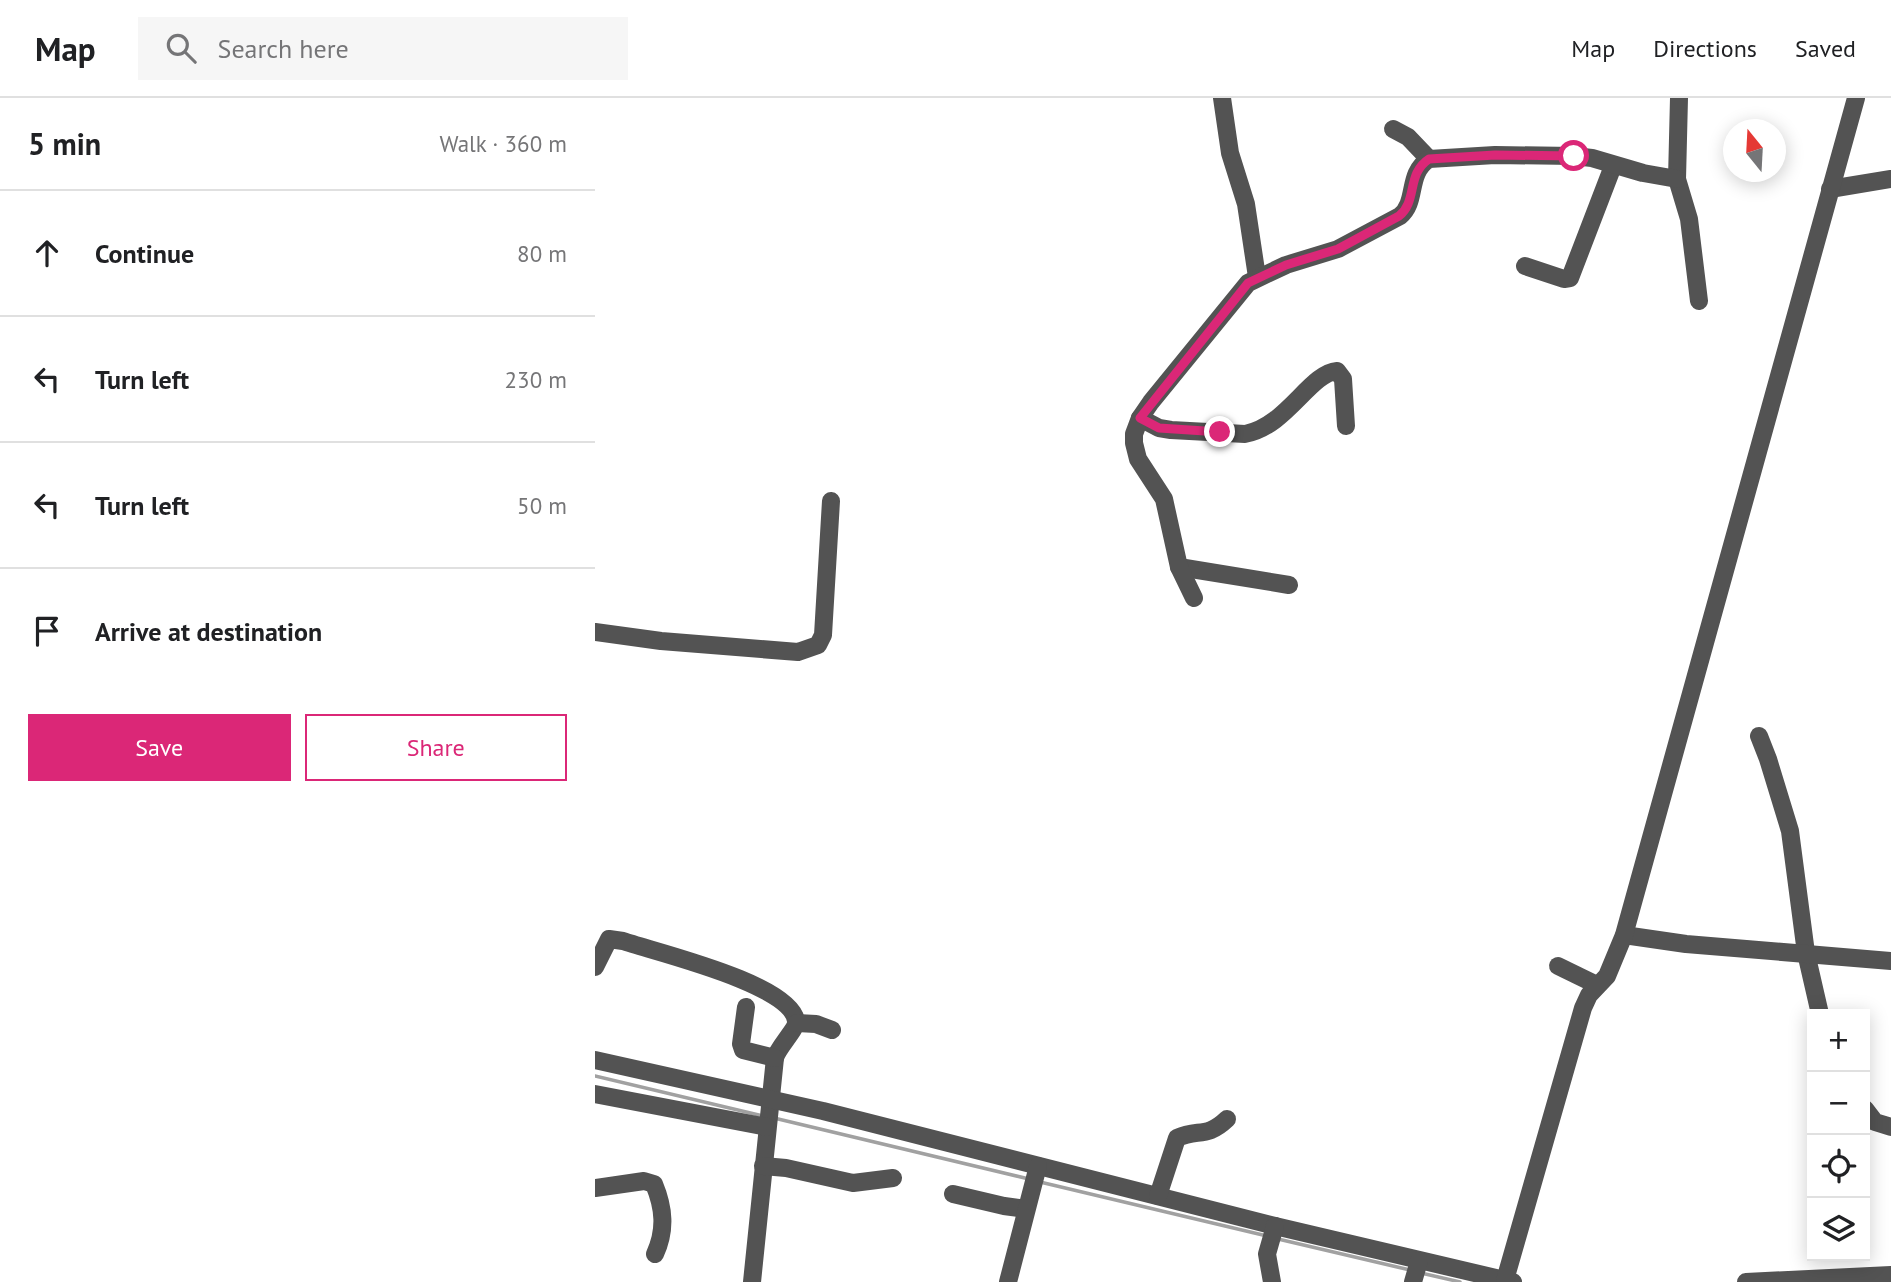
<!DOCTYPE html>
<html lang="en">
<head>
<meta charset="utf-8">
<style>
  :root { --surface:#fff; --page:#f6f6f6; --text:#202124; --muted:#757577; --line:#e0e0e0; --accent:#db2777 }
  body { margin:0; font-family:"PT Sans",sans-serif; background:var(--page); color:var(--text) }
  .controls { position:absolute; right:21px; bottom:21px; display:grid; overflow:hidden; border-radius:0px; box-shadow:0 4px 18px #0003 }
  .controls button { width:63px; height:63px; display:grid; place-items:center; padding:0; border:0; border-bottom:2px solid var(--line); background:var(--surface); color:var(--text); font:35px sans-serif }
  .compass { position:absolute; left:1128px; top:21px; width:63px; height:63px; border-radius:50%; background:var(--surface); box-shadow:0 4px 18px #0003; rotate:342deg }
  .stop { position:absolute; width:21px; height:21px; margin:-16px; border:5px solid #db2777; border-radius:50%; background:#fff }
  .stop.end { background:#db2777; border-color:#fff; box-shadow:0 2px 7px #0008 }
  .list { margin:0; padding:0; list-style:none }
  h2 { display:flex; justify-content:space-between; align-items:center; height:91px; margin:0; padding:0 28px; font-size:30px }
  h2 small { font-size:23px; font-weight:400; color:var(--muted) }
  .list li { display:grid; grid-template-columns:46px 1fr auto; gap:21px; align-items:center; box-sizing:border-box; height:126px; padding:0 28px; border-top:2px solid var(--line) }
  .list b { display:block; font-size:26px; white-space:nowrap }
  .list em { font-size:23px; font-style:normal; color:var(--muted) }
  .actions { display:flex; gap:14px; padding:21px 28px }
  .actions a { flex:1; padding:16px 0; border:2px solid var(--accent); border-radius:0px; text-align:center; font-size:24px; color:var(--accent) }
  .actions .main { background:var(--accent); color:#fff }
  .icon { flex:none; width:38px; height:38px; fill:none; stroke:currentColor; stroke-width:2; stroke-linecap:round; stroke-linejoin:round }
  .map { position:relative; flex:none; width:1296px; height:1184px; overflow:hidden }
  header { display:flex; align-items:center; gap:42px; box-sizing:border-box; height:98px; padding:0 35px; background:var(--surface); border-bottom:2px solid var(--line) }
  header strong { font-size:33px }
  nav { display:flex; gap:38px; margin-inline-start:auto; font-size:24px }
  .search { width:490px; height:63px; background:var(--page); display:flex; align-items:center; gap:18px; box-sizing:border-box; padding:0 24px; border-radius:0px; color:var(--muted); font-size:26px }
  main { display:flex }
  aside { flex:1; background:var(--surface) }
  .map>svg:first-child { display:block }
</style>
</head>
<body>
<header>
<strong>Map</strong>
<div class="search"><svg class="icon" aria-label="search" viewBox="0 0 24 24"><circle cx="10" cy="10" r="6"/><path d="M15 15l6 6"/></svg>Search here</div>
<nav><a>Map</a><a>Directions</a><a>Saved</a></nav>
</header>
<main>
<aside>
<h2>5 min<small>Walk · 360 m</small></h2>
<ul class="list">
<li><svg class="icon" aria-label="ahead" viewBox="0 0 24 24"><path d="M12 20V5M6 11l6-6 6 6"/></svg><div><b>Continue</b></div><em>80 m</em></li>
<li><svg class="icon" aria-label="left" viewBox="0 0 24 24"><path d="M17 20v-9H6M10 6l-5 5 5 5"/></svg><div><b>Turn left</b></div><em>230 m</em></li>
<li><svg class="icon" aria-label="left" viewBox="0 0 24 24"><path d="M17 20v-9H6M10 6l-5 5 5 5"/></svg><div><b>Turn left</b></div><em>50 m</em></li>
<li><svg class="icon" aria-label="arrive" viewBox="0 0 24 24"><path d="M6 21V4h12l-3 4 3 4H6"/></svg><div><b>Arrive at destination</b></div></li>
</ul>
<div class="actions"><a class="main">Save</a><a>Share</a></div>
</aside>
<div class="map">
<svg width="1296" height="1184" viewBox="0 0 1296 1184">
  <rect width="100%" height="100%" fill="#fff"/>
  <g fill="none" stroke-linecap="round" stroke-linejoin="round">
    <g stroke="#a1a1a1" stroke-width="3.5">
      <path d="M 0,978 L 168,1018"/>
      <path d="M 179,1020 L 434,1081"/>
      <path d="M 445,1084 L 672,1138"/>
      <path d="M 683,1141 L 815,1172"/>
      <path d="M 826,1175 L 865,1184"/>
    </g>
    <g stroke="#535353" stroke-width="18">
      <path d="M 627,0 L 635,55 L 651,106 L 662,179"/>
      <path d="M 1084,0 L 1082,81 L 1094,121 L 1104,203"/>
      <path d="M 798,31 L 813,39 L 834,61"/>
      <path d="M 1235,91 L 1296,81"/>
      <path d="M 930,168 L 969,181 L 975,180 L 1018,68"/>
      <path d="M 545,320 L 564,330 L 576,332 L 650,336 C 691,329 715,275 742,273 L 748,281 L 751,328"/>
      <path d="M 584,469 L 694,487"/>
      <path d="M 599,500 L 584,469 L 569,401 L 543,361 L 539,345 L 539,336 L 545,320 L 556,304 L 653,185 L 691,167 L 743,151 L 805,118 C 823,103 811,76 834,61 L 900,57 L 979,58 L 997,60 L 1048,75 L 1082,81"/>
      <path d="M 0,534 L 66,543 L 203,554 L 223,547 L 228,537 L 236,403"/>
      <path d="M 1164,638 L 1173,661 L 1195,733 L 1211,855 L 1225,916"/>
      <path d="M 1029,837 L 1091,846 L 1296,863"/>
      <path d="M 963,868 L 1002,887"/>
      <path d="M 0,869 L 14,841 L 28,843 C 60,854 197,886 201,923 C 202,931 183,949 180,960 L 157,1184"/>
      <path d="M 151,909 L 146,946 L 148,952 L 180,960"/>
      <path d="M 202,925 L 221,926 L 237,932"/>
      <path d="M 0,962 L 228,1013 L 680,1128 L 918,1184"/>
      <path d="M 0,996 L 172,1029"/>
      <path d="M 1270,1011 L 1280,1024 L 1296,1029"/>
      <path d="M 168,1068 L 191,1070 L 258,1085 L 298,1080"/>
      <path d="M 0,1090 L 49,1083 L 59,1086 C 69,1110 71,1132 60,1156"/>
      <path d="M 358,1096 L 409,1108 L 431,1111"/>
      <path d="M 563,1098 L 582,1040 C 603,1030 611,1041 632,1021"/>
      <path d="M 910,1182 L 988,910 L 994,897 L 1012,878 L 1029,837 L 1261,0"/>
      <path d="M 413,1184 L 443,1068"/>
      <path d="M 677,1184 L 672,1156 L 680,1128"/>
      <path d="M 818,1184 L 824,1163"/>
      <path d="M 1151,1184 L 1296,1177"/>
    </g>
  </g>
  <g fill="none" stroke-linecap="round" stroke-linejoin="round">
    <path stroke="#db2777" stroke-width="9" d="M 625,334 L 564,330 L 545,320 L 653,185 L 691,167 L 743,151 L 804,118 C 823,103 811,76 834,61 L 900,57 L 979,58"/>
  </g>
</svg>
<div class="controls">
<button>+</button>
<button>−</button>
<button><svg class="icon" aria-label="locate" viewBox="0 0 24 24"><circle cx="12" cy="12" r="6"/><path d="M12 2v4M12 18v4M2 12h4M18 12h4"/></svg></button>
<button><svg class="icon" aria-label="layers" viewBox="0 0 24 24"><path d="M12 4l9 5-9 5-9-5zM3 14l9 5 9-5"/></svg></button>
</div>
<svg class="compass" viewBox="-18 -18 36 36"><path d="M0-13l5 13h-10z" fill="#e53935"/><path d="M0 13l5-13h-10z" fill="#757577"/></svg>
<div class="stop" style="left:979px;top:58px"></div>
<div class="stop end" style="left:625px;top:334px"></div>
</div>
</main>
</body>
</html>
